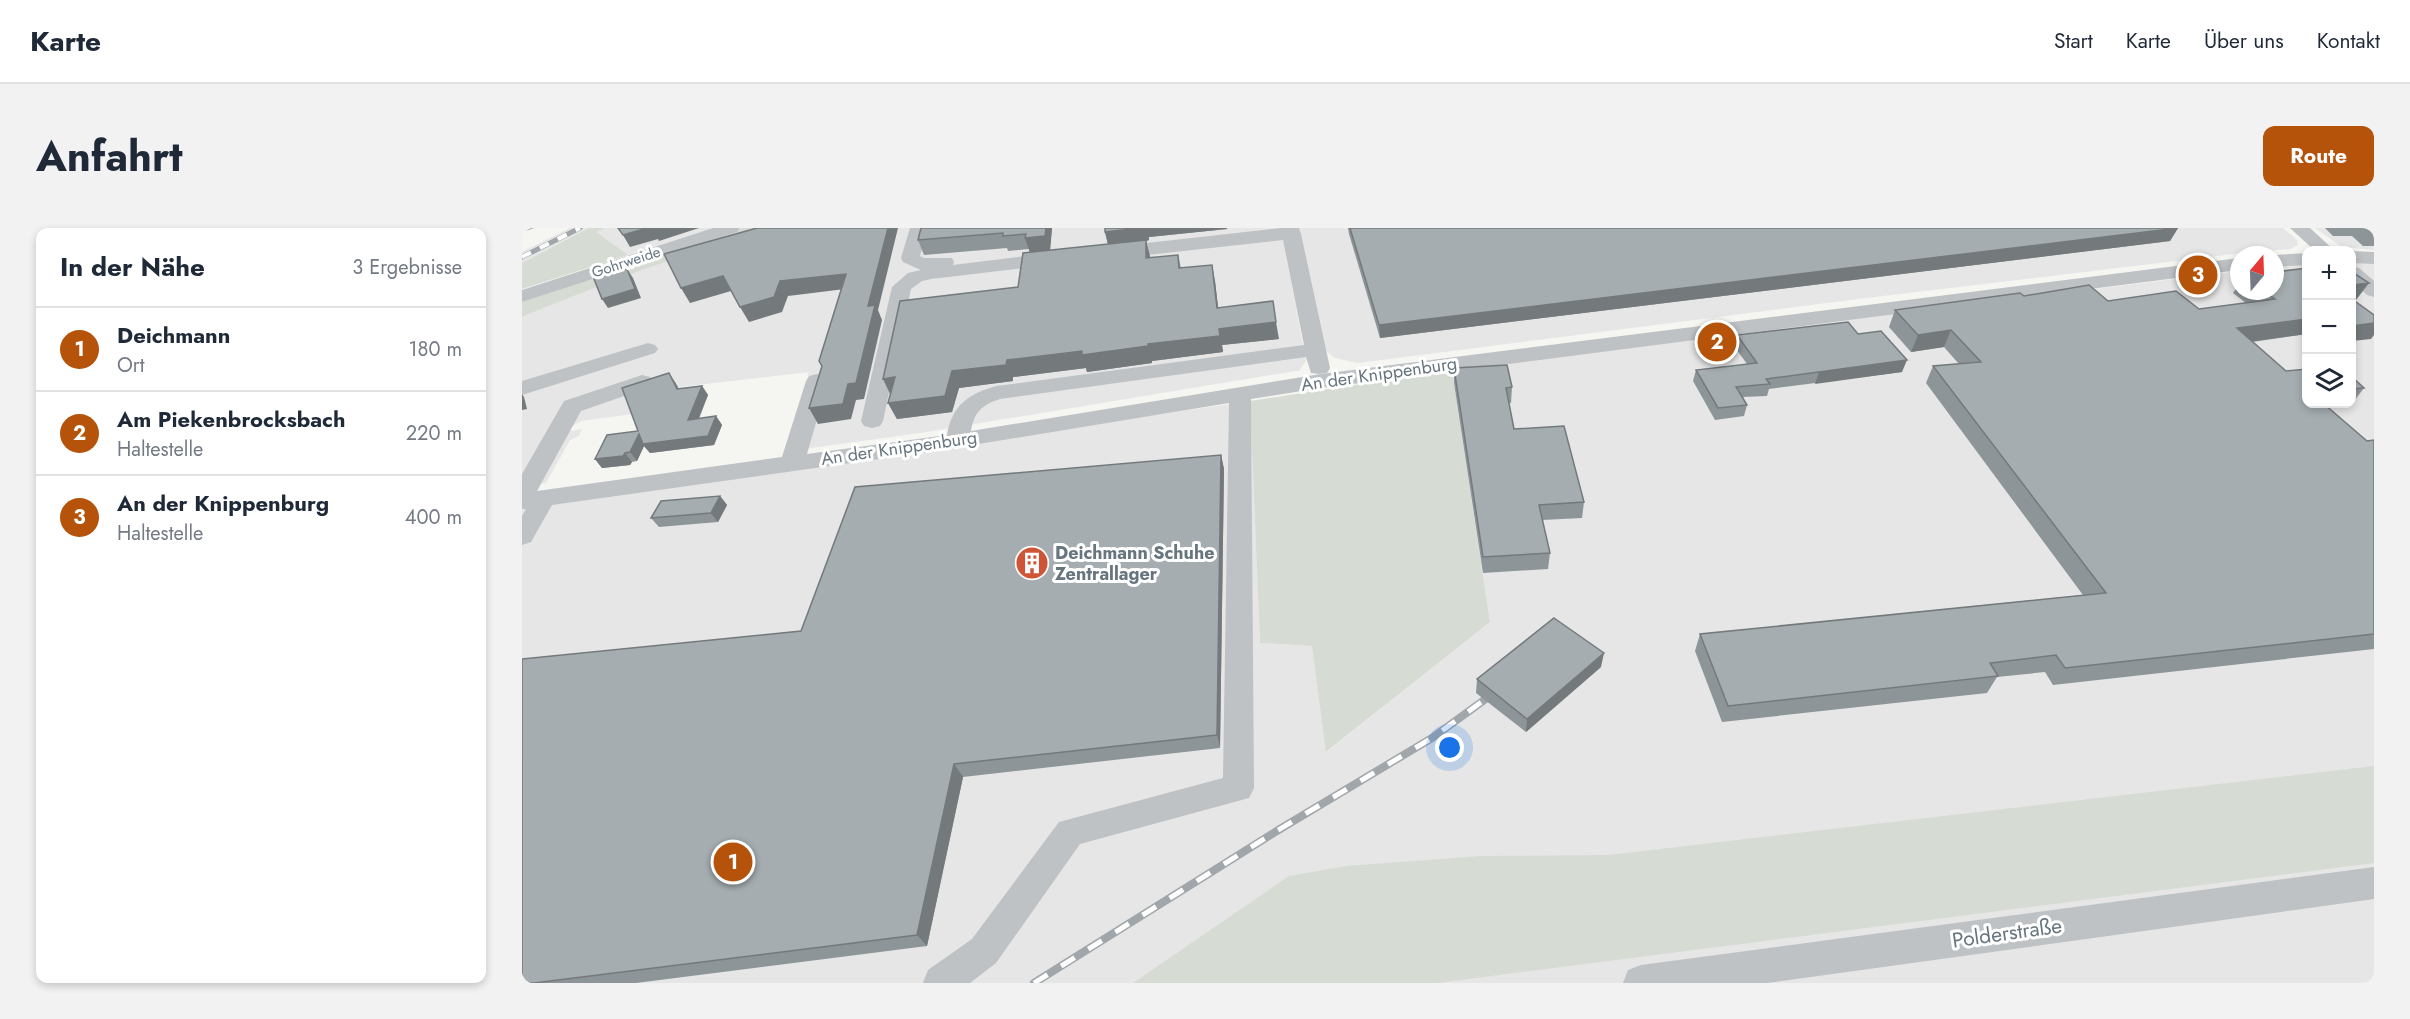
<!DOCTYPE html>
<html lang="de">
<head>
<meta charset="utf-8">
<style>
  :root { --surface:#fff; --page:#f2f2f3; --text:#1f2937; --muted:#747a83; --line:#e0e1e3; --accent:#b45309 }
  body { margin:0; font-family:Jost,sans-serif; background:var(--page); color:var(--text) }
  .controls { position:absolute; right:18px; top:18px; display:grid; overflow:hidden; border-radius:12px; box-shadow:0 3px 9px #0003 }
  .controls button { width:54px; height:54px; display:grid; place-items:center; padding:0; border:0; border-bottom:2px solid var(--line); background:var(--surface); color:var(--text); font:30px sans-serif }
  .compass { position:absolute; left:1708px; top:18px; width:54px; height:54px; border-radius:50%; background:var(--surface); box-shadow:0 3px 9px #0003; rotate:19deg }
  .you { position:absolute; left:928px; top:520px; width:21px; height:21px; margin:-15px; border:4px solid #fff; border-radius:50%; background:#1a73e8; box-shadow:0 0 0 9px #1a73e833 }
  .badge { display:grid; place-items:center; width:39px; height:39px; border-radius:50%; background:var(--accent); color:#fff; font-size:20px; font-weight:700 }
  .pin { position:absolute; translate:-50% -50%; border:3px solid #fff; box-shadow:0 2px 6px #0006 }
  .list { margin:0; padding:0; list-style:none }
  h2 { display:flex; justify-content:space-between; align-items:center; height:78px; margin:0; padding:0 24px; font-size:26px }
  h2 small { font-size:20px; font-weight:400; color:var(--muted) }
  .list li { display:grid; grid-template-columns:39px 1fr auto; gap:18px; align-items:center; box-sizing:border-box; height:84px; padding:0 24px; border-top:2px solid var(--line) }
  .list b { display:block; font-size:22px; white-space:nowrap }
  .list p { margin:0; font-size:20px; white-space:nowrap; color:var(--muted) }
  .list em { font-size:20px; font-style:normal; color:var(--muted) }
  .icon { flex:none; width:33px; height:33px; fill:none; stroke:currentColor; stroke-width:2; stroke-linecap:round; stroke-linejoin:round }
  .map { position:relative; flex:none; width:1852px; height:755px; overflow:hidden; border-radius:12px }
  header { display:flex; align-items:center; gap:36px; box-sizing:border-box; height:84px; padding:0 30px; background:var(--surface); border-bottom:2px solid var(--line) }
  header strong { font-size:28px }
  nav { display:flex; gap:33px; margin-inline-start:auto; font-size:21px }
  .intro { display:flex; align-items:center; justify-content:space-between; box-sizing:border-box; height:144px; padding:0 36px }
  h1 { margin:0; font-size:42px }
  .button { padding:15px 27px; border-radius:12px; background:var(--accent); color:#fff; font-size:21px; font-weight:700 }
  main { display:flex; gap:36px; padding:0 36px }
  aside { flex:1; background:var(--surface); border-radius:12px; box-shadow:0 3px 9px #0003 }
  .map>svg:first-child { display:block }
</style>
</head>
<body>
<header>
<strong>Karte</strong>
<nav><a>Start</a><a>Karte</a><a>Über uns</a><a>Kontakt</a></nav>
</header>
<div class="intro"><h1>Anfahrt</h1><a class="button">Route</a></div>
<main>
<aside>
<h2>In der Nähe<small>3 Ergebnisse</small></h2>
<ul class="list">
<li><span class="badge">1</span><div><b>Deichmann</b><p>Ort</p></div><em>180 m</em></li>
<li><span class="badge">2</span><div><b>Am Piekenbrocksbach</b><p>Haltestelle</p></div><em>220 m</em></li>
<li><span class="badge">3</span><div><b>An der Knippenburg</b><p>Haltestelle</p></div><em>400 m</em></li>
</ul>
</aside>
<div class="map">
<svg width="1852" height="755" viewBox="0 0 1852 755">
  <rect width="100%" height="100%" fill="#f5f5f1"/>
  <g fill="#e5e6e5">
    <path d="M 48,0 L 67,0 L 0,35 L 0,24 Z"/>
    <path d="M 83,0 L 192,0 L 106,27 L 73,4 Z"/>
    <path d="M 250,0 L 759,0 L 784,133 L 777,143 L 773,143 L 398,205 L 267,223 L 289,148 L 285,148 L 287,144 L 157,159 L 148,181 L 59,193 L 48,199 L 48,203 L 60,201 L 57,208 L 48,212 L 24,255 L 0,258 L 0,89 L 87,53 L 192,16 Z"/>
    <path d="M 776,0 L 1761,0 L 1775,12 L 1776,17 L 1768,21 L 1728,24 L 1336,71 L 836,135 L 813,130 L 802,121 Z"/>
    <path d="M 1793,0 L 1852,0 L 1852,22 L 1820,19 Z"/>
    <path d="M 1830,34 L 1852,34 L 1852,755 L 0,755 L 0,281 L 728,173 L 738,415 L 790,418 L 805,524 L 968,394 L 930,142 L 1717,43 L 1717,63 L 1753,63 L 1753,39 L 1784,35 L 1784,176 L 1830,176 Z"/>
  </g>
  <g fill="#d6dbd3">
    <path d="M 67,0 L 83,0 L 74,4 L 106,27 L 0,61 L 0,35 Z"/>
    <path d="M 220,0 L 250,0 C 164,24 82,55 0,89 L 0,74 Z"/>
    <path d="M 930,142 L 968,394 L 804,524 L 790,418 L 738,415 L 728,173 Z"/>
    <path d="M 1852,538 L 1852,635 L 915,755 L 611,755 L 767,648 L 824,638 L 959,628 L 1087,627 Z"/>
  </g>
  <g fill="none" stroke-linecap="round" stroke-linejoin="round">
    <g fill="#bec2c5" fill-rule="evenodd">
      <path d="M 191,0 L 218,0 L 215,4 L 0,74 L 0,62 Z"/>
      <path d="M 388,0 L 406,0 L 398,28 L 402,30 L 430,30 L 432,34 L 431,37 L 536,24 L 543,26 L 545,30 L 543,34 L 536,36 L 409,51 L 400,53 L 389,61 L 361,193 L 358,198 L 350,200 L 342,198 L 339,193 L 370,59 L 386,45 L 399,42 L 381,34 L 379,30 Z"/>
      <path d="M 759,0 L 777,0 L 779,6 L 808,140 L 805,145 L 797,146 L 789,145 L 784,129 L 478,171 C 460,177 452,184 449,203 L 799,146 L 1717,30 L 1717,42 L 799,160 L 729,171 L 732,560 L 727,570 L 558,616 L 474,735 L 448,755 L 401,755 L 406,742 L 450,711 L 537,594 L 701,550 L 707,175 L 414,223 L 30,277 L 9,314 L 0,317 L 0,288 L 4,281 L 0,281 L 0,246 L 42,173 L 120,147 L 128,149 L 131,154 L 128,159 L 59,183 L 15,263 L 260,229 L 284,153 L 287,148 L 295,146 L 303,148 L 306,153 L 285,226 L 425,207 C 430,177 447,165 475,158 L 782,117 L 761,12 L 589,31 L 582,29 L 580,25 L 582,21 L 589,19 Z"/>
      <path d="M 1768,0 L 1788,0 L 1812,22 L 1792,22 Z"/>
      <path d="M 1830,23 L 1852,24 L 1852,36 L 1830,35 Z"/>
      <path d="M 1784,25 L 1784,37 L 1753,39 L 1753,27 Z"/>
      <path d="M 1830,38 L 1837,40 L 1852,53 L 1852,69 L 1845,67 L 1830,54 Z"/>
      <path d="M 126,115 L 133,117 L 136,121 L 133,125 L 0,167 L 0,153 Z"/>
      <path d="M 1852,639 L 1852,671 L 1246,755 L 1101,755 L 1106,742 L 1119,737 Z"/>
    </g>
    <defs>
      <path id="rail-far1" d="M 0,29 L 58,0"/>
      <path id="rail" d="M 512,755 L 758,601 L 910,510 L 976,462"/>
    </defs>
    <use href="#rail-far1" stroke="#a0a6aa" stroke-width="5"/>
    <use href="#rail" stroke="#a0a6aa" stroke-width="8"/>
    <use href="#rail-far1" stroke="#fff" stroke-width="4" stroke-dasharray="10" stroke-linecap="butt"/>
    <use href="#rail" stroke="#fff" stroke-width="5" stroke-dasharray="16" stroke-linecap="butt"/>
  </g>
  <g fill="#8e9598">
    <path d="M 399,0 L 530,0 L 528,22 L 586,16 L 583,4 L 705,1 L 627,9 L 627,12 L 624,13 L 628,30 L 656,27 L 659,40 L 693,53 L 696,79 L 757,111 L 700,117 L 701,124 L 630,133 L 630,135 L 565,144 L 564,140 L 491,149 L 491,153 L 437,160 L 430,184 L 375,191 L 366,175 L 496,59 L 508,24 L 507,21 L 486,23 L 485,20 L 402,27 L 396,12 Z"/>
    <path d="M 826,0 L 1656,0 L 1648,13 L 858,110 L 827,6 Z"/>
    <path d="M 1803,0 L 1852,0 L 1852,18 L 1841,18 L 1830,8 L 1811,8 Z"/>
    <path d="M 1785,40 L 1785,106 L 1730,114 L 1785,176 L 1830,176 L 1830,149 L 1842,160 L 1829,177 L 1806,179 L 1845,213 L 1852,212 L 1852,421 L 1531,457 L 1523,444 L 1475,449 L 1465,465 L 1200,494 L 1173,423 L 1178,406 L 1561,367 L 1404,155 L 1411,138 L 1437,136 L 1422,119 L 1389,124 L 1367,99 L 1373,82 L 1502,68 L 1586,73 L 1677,81 L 1724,75 L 1711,65 L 1717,56 L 1717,63 L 1753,63 Z"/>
    <path d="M 1336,106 L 1380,144 L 1247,161 L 1245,168 L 1221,169 L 1225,177 L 1222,188 L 1193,192 L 1171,153 L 1174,142 L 1225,136 L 1212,118 L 1215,107 Z"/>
    <path d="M 932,140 L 990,159 L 989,175 L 987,175 L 992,201 L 1062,274 L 1060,290 L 1020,292 L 1028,325 L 1026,341 L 961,345 L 932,155 Z"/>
    <path d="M 153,154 L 157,161 L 180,158 L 186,167 L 177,191 L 194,188 L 200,197 L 192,217 L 128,225 L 122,218 L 115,233 L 110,234 L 108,237 L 80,240 L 73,231 L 116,203 Z"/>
    <path d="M 699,227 L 702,241 L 698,520 L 441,549 L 405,718 L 114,755 L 0,755 L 279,403 Z"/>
    <path d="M 198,268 L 205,277 L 196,294 L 137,299 L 129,290 Z"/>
    <path d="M 1079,439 L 1004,504 L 954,465 L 955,451 Z"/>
  </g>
  <g fill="#74797c">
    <path d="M 0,0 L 12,0 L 0,4 Z"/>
    <path d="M 125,0 L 177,0 L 137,13 L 136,11 L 108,19 L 101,7 Z"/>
    <path d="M 366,0 L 376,0 L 356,82 L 360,92 L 342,171 L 334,172 L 329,191 L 296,196 L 287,180 L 326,156 Z"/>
    <path d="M 524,0 L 530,0 L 528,23 L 508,25 L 503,10 Z"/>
    <path d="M 617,0 L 705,0 L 705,1 L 627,9 L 627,12 L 624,13 L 628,28 L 628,46 L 586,17 L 583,4 Z"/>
    <path d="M 1656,0 L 1648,13 L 858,110 L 857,97 Z"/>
    <path d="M 690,37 L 693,53 L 698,96 L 695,80 Z"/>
    <path d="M 105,41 L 111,50 L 119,70 L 86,80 L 80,71 Z"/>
    <path d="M 324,46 L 331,60 L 266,68 L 260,84 L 227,94 L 218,79 L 258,53 Z"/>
    <path d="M 201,48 L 209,63 L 168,75 L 159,60 Z"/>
    <path d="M 1847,55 L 1834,72 L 1830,72 L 1830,57 Z"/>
    <path d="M 1785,91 L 1785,106 L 1704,117 L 1715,100 Z"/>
    <path d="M 754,94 L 757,111 L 700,117 L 701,124 L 630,133 L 630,135 L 565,144 L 564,140 L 491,149 L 491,153 L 437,160 L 430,184 L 375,191 L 366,175 L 430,143 L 485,132 L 626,116 L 697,101 Z"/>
    <path d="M 1852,95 L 1852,107 L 1849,111 L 1830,113 L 1830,98 Z"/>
    <path d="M 1429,102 L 1422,119 L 1389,124 L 1396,107 Z"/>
    <path d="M 1385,132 L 1380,144 L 1293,156 L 1297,144 Z"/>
    <path d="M 147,145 L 153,154 L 161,170 L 155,161 Z"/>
    <path d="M 373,149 L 369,168 L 361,151 Z"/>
    <path d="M 180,158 L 186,167 L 172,201 L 166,192 Z"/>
    <path d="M 0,166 L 2,169 L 5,181 L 0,182 Z"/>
    <path d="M 194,188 L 200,197 L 192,217 L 128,225 L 122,218 L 115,233 L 108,224 L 117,206 Z"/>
    <path d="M 103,225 L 110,234 L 108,237 L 80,240 L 73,231 Z"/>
    <path d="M 699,227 L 702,241 L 698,520 L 695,507 Z"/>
    <path d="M 198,268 L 205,277 L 196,294 L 189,285 Z"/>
    <path d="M 1082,425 L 1079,439 L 1004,504 L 1005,491 Z"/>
    <path d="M 432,536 L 441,549 L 405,718 L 395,707 Z"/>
  </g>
  <g fill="#a5adb1" stroke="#74797c" stroke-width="1.5">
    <path d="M 96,0 L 125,0 L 101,7 Z"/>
    <path d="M 235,0 L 366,0 L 346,78 L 353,77 L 334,155 L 326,156 L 321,176 L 287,180 L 300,138 L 297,133 L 324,46 L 258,53 L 252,69 L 218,79 L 201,48 L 159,60 L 142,26 Z"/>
    <path d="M 399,0 L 524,0 L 523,8 L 503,10 L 504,6 L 481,8 L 481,5 L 396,12 Z"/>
    <path d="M 583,0 L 617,0 L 583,4 Z"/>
    <path d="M 828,0 L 1656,0 L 857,97 Z"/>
    <path d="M 624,12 L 624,30 L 656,27 L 657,40 L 690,37 L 695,80 L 751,73 L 754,94 L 697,101 L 698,108 L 626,116 L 626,118 L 560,127 L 560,123 L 485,132 L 484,137 L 430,143 L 423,168 L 366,175 L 373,149 L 361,151 L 378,73 L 496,59 L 501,25 Z"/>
    <path d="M 1785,40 L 1785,91 L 1715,100 L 1764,143 L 1785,141 L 1785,176 L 1802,176 L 1845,213 L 1852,212 L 1852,406 L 1543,440 L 1534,427 L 1468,435 L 1476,448 L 1206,478 L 1178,406 L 1584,365 L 1411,138 L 1459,134 L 1429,102 L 1396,107 L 1373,82 L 1498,65 L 1502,68 L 1567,57 L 1586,73 L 1654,63 L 1677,81 L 1753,71 L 1742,63 L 1753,63 L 1753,44 Z"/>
    <path d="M 105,41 L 113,61 L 80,71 L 72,51 Z"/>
    <path d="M 1830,44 L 1847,55 L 1830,57 Z"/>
    <path d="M 1830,71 L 1852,87 L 1852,95 L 1830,98 Z"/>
    <path d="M 1326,94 L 1336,106 L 1359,103 L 1385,132 L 1244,151 L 1248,156 L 1214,159 L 1225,177 L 1196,180 L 1174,142 L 1235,135 L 1215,107 Z"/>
    <path d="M 985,137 L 990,159 L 984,160 L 992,201 L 1042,198 L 1062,274 L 1017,277 L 1028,325 L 961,329 L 932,140 Z"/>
    <path d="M 147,145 L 155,161 L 180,158 L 166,192 L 194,188 L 186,208 L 121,216 L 117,206 L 108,224 L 103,225 L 101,228 L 73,231 L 85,207 L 116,203 L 100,160 Z"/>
    <path d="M 1830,149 L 1842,160 L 1830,161 Z"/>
    <path d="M 699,227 L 695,507 L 432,536 L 395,707 L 12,755 L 0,755 L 0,431 L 279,403 L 333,259 Z"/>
    <path d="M 198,268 L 189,285 L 129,290 L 139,273 Z"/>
    <path d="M 1032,390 L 1082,425 L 1005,491 L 955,451 Z"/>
  </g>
  <defs>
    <symbol id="building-disc" viewBox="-11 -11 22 22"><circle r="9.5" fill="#cf5537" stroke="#fff"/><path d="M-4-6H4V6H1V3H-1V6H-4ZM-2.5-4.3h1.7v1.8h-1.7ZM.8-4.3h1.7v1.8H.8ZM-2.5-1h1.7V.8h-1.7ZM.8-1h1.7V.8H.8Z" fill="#fff"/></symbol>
  </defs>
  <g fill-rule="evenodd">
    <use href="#building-disc" x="491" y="316" width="38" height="38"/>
  </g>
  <g text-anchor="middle" stroke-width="6" stroke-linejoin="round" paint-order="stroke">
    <g font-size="15" fill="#67757f" stroke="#fff">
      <text transform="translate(104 34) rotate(-18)" y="5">Gohrweide</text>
    </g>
    <g font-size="18" fill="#67757f" stroke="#fff">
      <text transform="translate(857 146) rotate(-8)" y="6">An der Knippenburg</text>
      <text transform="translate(377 220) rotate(-8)" y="6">An der Knippenburg</text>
    </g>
    <g font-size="18" font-weight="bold" fill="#67757f" stroke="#fff" text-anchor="start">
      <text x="533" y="331">Deichmann Schuhe<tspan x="533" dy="21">Zentrallager</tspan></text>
    </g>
    <g font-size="21" fill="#67757f" stroke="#fff">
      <text transform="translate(1485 705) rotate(-8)" y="7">Polderstraße</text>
    </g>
  </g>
</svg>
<div class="controls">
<button>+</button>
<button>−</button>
<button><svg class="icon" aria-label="layers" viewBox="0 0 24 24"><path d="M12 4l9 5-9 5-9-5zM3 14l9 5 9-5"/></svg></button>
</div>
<svg class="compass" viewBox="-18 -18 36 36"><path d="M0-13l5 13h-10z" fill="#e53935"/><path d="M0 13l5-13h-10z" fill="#747a83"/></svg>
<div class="you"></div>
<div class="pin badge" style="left:211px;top:634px">1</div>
<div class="pin badge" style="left:1195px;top:114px">2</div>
<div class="pin badge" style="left:1676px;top:47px">3</div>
</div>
</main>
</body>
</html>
